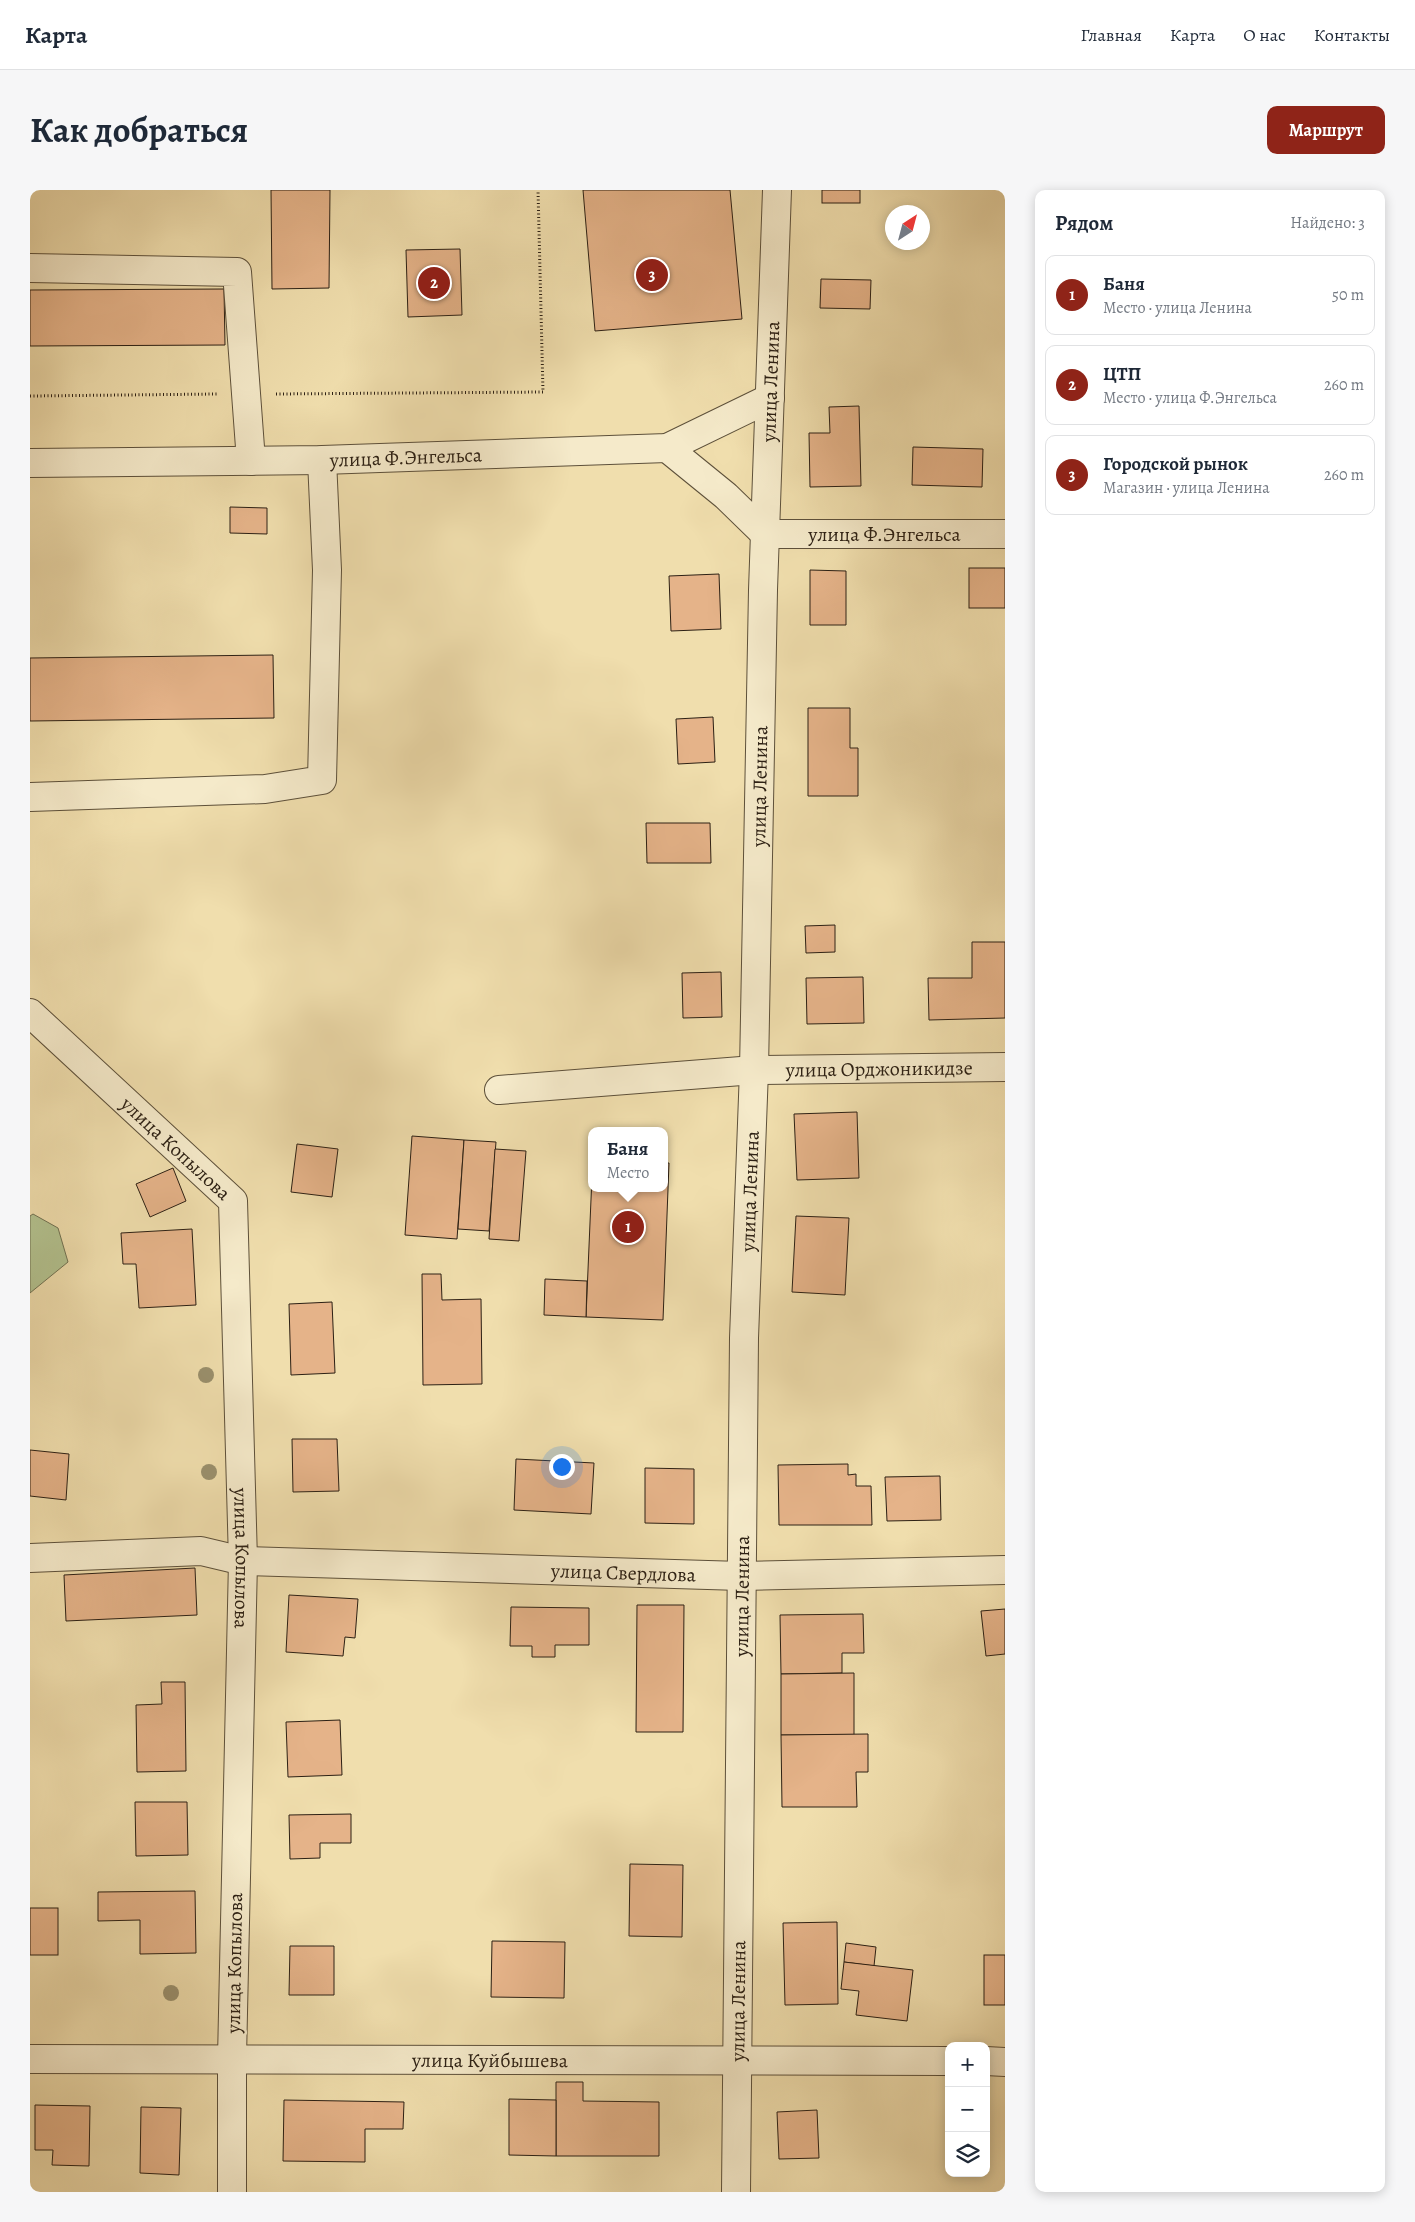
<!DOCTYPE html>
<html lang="ru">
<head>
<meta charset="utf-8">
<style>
  :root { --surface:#fff; --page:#f6f6f7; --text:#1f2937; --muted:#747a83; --line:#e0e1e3; --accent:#8f2418 }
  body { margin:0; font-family:Alegreya,serif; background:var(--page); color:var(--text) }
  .controls { position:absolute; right:15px; bottom:15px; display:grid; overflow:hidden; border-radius:10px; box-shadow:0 2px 12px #0003 }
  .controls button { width:45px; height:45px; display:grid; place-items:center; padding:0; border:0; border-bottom:1px solid var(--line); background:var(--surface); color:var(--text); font:25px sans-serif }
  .compass { position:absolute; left:855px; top:15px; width:45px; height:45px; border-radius:50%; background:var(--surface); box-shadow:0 2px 12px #0003; rotate:36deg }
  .you { position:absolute; left:531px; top:1276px; width:18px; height:18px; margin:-12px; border:4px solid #fff; border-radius:50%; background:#1a73e8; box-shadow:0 0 0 8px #1a73e833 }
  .badge { display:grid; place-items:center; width:32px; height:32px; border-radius:50%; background:var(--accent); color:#fff; font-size:16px; font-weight:700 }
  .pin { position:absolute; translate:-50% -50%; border:2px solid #fff; box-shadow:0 1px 5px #0006 }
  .popup { position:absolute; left:558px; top:937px; width:80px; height:65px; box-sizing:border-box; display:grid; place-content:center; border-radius:10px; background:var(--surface); filter:drop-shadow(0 1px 4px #0005); font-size:16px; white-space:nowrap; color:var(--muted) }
  .popup b { font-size:19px; color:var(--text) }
  .popup::after { content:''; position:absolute; left:50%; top:100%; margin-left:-10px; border:10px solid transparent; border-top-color:var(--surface) }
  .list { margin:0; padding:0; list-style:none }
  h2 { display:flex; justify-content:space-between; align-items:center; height:65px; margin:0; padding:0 20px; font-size:21px }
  h2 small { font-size:16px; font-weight:400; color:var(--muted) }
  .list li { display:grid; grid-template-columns:32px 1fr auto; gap:15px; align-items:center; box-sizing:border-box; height:80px; margin:0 10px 10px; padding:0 10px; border:1px solid var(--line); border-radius:10px }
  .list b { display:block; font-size:19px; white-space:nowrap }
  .list p { margin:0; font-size:16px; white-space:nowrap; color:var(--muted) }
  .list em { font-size:16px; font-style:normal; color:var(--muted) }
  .icon { flex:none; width:28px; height:28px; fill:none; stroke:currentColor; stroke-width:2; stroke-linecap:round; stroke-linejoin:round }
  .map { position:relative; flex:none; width:975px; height:2002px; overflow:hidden; border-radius:10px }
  header { display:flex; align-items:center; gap:30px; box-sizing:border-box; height:70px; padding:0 25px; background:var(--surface); border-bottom:1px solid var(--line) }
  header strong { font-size:24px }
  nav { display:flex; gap:28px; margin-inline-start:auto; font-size:18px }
  .intro { display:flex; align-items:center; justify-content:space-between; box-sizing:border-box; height:120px; padding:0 30px }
  h1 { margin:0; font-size:35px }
  .button { padding:12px 22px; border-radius:10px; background:var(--accent); color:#fff; font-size:18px; font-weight:700 }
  main { display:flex; gap:30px; padding:0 30px }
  aside { flex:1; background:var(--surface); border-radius:10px; box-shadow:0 2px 12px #0003 }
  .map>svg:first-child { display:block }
</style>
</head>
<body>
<header>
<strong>Карта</strong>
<nav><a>Главная</a><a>Карта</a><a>О нас</a><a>Контакты</a></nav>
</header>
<div class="intro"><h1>Как добраться</h1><a class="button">Маршрут</a></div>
<main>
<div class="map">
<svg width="975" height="2002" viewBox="0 0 975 2002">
  <rect width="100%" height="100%" fill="#f0dead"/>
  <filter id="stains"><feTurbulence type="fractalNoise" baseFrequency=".004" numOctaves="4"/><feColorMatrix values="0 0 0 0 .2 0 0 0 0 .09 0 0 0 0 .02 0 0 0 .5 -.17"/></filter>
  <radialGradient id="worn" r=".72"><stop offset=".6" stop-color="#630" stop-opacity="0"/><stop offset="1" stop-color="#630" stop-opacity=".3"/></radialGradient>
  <path fill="#b3c28f" stroke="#707152" d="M 3,1024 L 28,1038 L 38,1072 L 0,1103 L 0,1026 Z"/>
  <g fill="#e5b389" stroke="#2c2014">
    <path d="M 241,0 L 300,0 L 299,98 L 242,99 Z"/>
    <path d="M 553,0 L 700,0 L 712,129 L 565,141 Z"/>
    <rect x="792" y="0" width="38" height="13"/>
    <path d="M 430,59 L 432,125 L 378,127 L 376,60 Z"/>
    <path d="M 791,89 L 841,90 L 840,119 L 790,118 Z"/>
    <path d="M 194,99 L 195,155 L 0,156 L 0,100 Z"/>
    <path d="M 829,216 L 831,296 L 780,297 L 779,243 L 800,243 L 799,217 Z"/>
    <path d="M 883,257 L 953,259 L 952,297 L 882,295 Z"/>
    <path d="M 200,317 L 237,318 L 237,344 L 200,343 Z"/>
    <rect x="939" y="378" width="36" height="40"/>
    <path d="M 780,380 L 816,381 L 816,435 L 780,435 Z"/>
    <path d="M 689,384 L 691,439 L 641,441 L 639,386 Z"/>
    <path d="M 243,465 L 244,528 L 0,531 L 0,468 Z"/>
    <path d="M 778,518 L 820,518 L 820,558 L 828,558 L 828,606 L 778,606 Z"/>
    <path d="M 683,527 L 685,572 L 648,574 L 646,529 Z"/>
    <path d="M 616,633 L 680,633 L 681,673 L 617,673 Z"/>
    <path d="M 805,735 L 805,762 L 776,763 L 775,736 Z"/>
    <path d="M 942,752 L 975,752 L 975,828 L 899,830 L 898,788 L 942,788 Z"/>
    <path d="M 691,782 L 692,827 L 653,828 L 652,783 Z"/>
    <path d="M 833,787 L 834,833 L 777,834 L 776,788 Z"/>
    <path d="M 827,922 L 829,988 L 767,990 L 764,924 Z"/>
    <path d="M 382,946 L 434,950 L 427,1049 L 375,1045 Z"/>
    <path d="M 434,950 L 466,952 L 459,1041 L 428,1039 Z"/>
    <path d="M 267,954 L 308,959 L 302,1007 L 261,1002 Z"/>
    <path d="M 465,959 L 496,961 L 489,1051 L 459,1049 Z"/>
    <path d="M 634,973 L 639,973 L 633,1130 L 556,1127 L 562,986 L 562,998 L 634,998 Z"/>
    <path d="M 143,978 L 156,1011 L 120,1027 L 106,994 Z"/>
    <path d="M 766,1026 L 819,1028 L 815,1105 L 762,1102 Z"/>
    <path d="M 162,1039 L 166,1115 L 109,1118 L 106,1074 L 93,1074 L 91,1043 Z"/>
    <path d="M 392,1084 L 411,1084 L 412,1110 L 451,1109 L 452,1194 L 393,1195 Z"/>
    <path d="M 515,1089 L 557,1091 L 556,1127 L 514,1125 Z"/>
    <path d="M 302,1112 L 305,1183 L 261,1185 L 259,1114 Z"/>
    <path d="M 262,1249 L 307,1249 L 309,1301 L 263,1302 Z"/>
    <path d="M 0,1260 L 39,1264 L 36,1310 L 0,1306 Z"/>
    <path d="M 486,1269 L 564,1273 L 561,1324 L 484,1320 Z"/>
    <path d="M 818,1274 L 818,1285 L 826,1284 L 826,1296 L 841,1296 L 842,1335 L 749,1335 L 748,1275 Z"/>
    <path d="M 615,1278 L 664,1279 L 664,1334 L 615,1333 Z"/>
    <path d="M 910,1286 L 911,1330 L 857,1331 L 855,1287 Z"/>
    <path d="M 165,1378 L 167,1425 L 36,1431 L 34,1385 Z"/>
    <path d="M 259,1405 L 328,1409 L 325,1448 L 315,1447 L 313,1466 L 256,1462 Z"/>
    <path d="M 607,1415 L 654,1415 L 653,1542 L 606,1542 Z"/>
    <path d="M 481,1417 L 559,1418 L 559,1455 L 525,1455 L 525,1467 L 502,1467 L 502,1456 L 480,1456 Z"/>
    <path d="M 975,1419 L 975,1464 L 956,1466 L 951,1421 Z"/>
    <path d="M 833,1424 L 834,1463 L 812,1463 L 812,1483 L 751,1484 L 750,1425 Z"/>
    <path d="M 824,1483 L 824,1545 L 751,1545 L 751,1484 Z"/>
    <path d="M 131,1492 L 155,1492 L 156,1581 L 107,1582 L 106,1515 L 132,1514 Z"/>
    <path d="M 310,1530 L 312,1585 L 258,1587 L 256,1532 Z"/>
    <path d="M 838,1544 L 838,1582 L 826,1582 L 827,1617 L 752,1617 L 751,1545 Z"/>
    <path d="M 105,1612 L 157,1612 L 158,1665 L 106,1666 Z"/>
    <path d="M 321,1624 L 321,1653 L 290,1653 L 290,1668 L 260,1669 L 259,1625 Z"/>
    <path d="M 600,1674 L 653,1675 L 652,1747 L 599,1746 Z"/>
    <path d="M 165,1701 L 166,1763 L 110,1764 L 110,1730 L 68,1731 L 68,1702 Z"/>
    <rect x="0" y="1718" width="28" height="47"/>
    <path d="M 807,1732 L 808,1814 L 755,1815 L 753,1733 Z"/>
    <path d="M 462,1751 L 535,1752 L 534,1808 L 461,1807 Z"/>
    <path d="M 816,1753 L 846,1757 L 844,1776 L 814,1772 Z"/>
    <path d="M 260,1756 L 304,1756 L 304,1805 L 259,1805 Z"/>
    <rect x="954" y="1765" width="21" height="50"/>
    <path d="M 814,1772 L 883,1780 L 877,1831 L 826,1825 L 829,1801 L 811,1799 Z"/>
    <path d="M 526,1892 L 553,1892 L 553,1911 L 629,1912 L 629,1966 L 526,1966 Z"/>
    <path d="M 479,1909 L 526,1910 L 526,1966 L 479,1965 Z"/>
    <path d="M 254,1910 L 374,1912 L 373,1939 L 335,1939 L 335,1972 L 253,1971 Z"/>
    <path d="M 5,1915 L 60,1916 L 59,1976 L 22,1975 L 23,1960 L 5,1960 Z"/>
    <path d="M 111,1917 L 151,1918 L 149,1985 L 110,1983 Z"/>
    <path d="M 787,1920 L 789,1968 L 749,1969 L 747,1922 Z"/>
  </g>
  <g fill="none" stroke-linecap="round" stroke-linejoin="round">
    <defs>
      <g id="minor">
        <path d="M 0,78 L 207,82 L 221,271"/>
        <path id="s1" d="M 637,258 L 696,306 L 735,344 L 975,344"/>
        <path id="s2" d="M 0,273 L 292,270 L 637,258 L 740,208"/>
        <path d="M 0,607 L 235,599 L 292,590 L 297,380 L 292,270"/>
        <path id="s3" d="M 0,823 L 203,1011 L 213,1371 L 202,1868 L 202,2002"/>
        <path id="s4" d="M 469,900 L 724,880 L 975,877"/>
        <path id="s5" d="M 0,1368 L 171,1361 L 213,1371 L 711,1386 L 975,1380"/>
        <path id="s6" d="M 0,1869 L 919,1871"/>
        <path d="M 956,1871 L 975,1872"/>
        <path id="s7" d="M 706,2002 L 714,1148 L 724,880 L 733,400 L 747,0"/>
      </g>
    </defs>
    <use href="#minor" stroke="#5d503a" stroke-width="30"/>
    <g stroke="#2c2014" stroke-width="3" stroke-dasharray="1 2.5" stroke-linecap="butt">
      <path d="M 246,204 L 513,202 L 508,0"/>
      <path d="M 0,206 L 187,204"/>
    </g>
    <use href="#minor" stroke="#f5eaca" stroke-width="28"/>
  </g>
  <g fill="#9a906d">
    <circle cx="176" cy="1185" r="8"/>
    <circle cx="179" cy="1282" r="8"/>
    <circle cx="141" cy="1803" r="8"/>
  </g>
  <g text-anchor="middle" stroke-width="5" stroke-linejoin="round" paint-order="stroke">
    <g font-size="20" fill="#2c2014" stroke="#f5eaca">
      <text dy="7" stroke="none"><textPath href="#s7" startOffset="1811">улица Ленина</textPath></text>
      <text dy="7" stroke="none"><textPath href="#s2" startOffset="376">улица Ф.Энгельса</textPath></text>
      <text dy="7" stroke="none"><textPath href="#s1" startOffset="250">улица Ф.Энгельса</textPath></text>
      <text dy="7" stroke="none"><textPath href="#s7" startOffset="1406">улица Ленина</textPath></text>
      <text dy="7" stroke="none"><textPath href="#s4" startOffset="381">улица Орджоникидзе</textPath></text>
      <text dy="7" stroke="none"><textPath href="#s3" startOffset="199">улица Копылова</textPath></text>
      <text dy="7" stroke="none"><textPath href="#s7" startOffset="1001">улица Ленина</textPath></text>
      <text dy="7" stroke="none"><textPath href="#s3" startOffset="634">улица Копылова</textPath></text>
      <text dy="7" stroke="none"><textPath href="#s5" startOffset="595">улица Свердлова</textPath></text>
      <text dy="7" stroke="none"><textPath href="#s7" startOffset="596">улица Ленина</textPath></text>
      <text transform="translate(204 1773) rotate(-89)" y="7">улица Копылова</text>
      <text dy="7" stroke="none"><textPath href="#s7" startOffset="191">улица Ленина</textPath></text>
      <text dy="7" stroke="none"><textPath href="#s6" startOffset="460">улица Куйбышева</textPath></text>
    </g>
  </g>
  <rect width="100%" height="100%" filter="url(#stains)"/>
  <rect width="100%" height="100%" fill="url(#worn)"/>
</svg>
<div class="controls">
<button>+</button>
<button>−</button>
<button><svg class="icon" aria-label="layers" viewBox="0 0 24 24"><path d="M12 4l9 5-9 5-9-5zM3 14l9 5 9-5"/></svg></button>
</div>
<svg class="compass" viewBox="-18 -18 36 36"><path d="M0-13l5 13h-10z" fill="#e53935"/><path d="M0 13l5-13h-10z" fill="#747a83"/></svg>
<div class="you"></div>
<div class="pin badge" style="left:598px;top:1037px">1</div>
<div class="popup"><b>Баня</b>Место</div>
<div class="pin badge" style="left:404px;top:93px">2</div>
<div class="pin badge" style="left:622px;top:85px">3</div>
</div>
<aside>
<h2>Рядом<small>Найдено: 3</small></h2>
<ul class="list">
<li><span class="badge">1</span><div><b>Баня</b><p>Место · улица Ленина</p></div><em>50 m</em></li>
<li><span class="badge">2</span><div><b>ЦТП</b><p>Место · улица Ф.Энгельса</p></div><em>260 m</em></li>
<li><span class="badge">3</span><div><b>Городской рынок</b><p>Магазин · улица Ленина</p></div><em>260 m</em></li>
</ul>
</aside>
</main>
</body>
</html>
